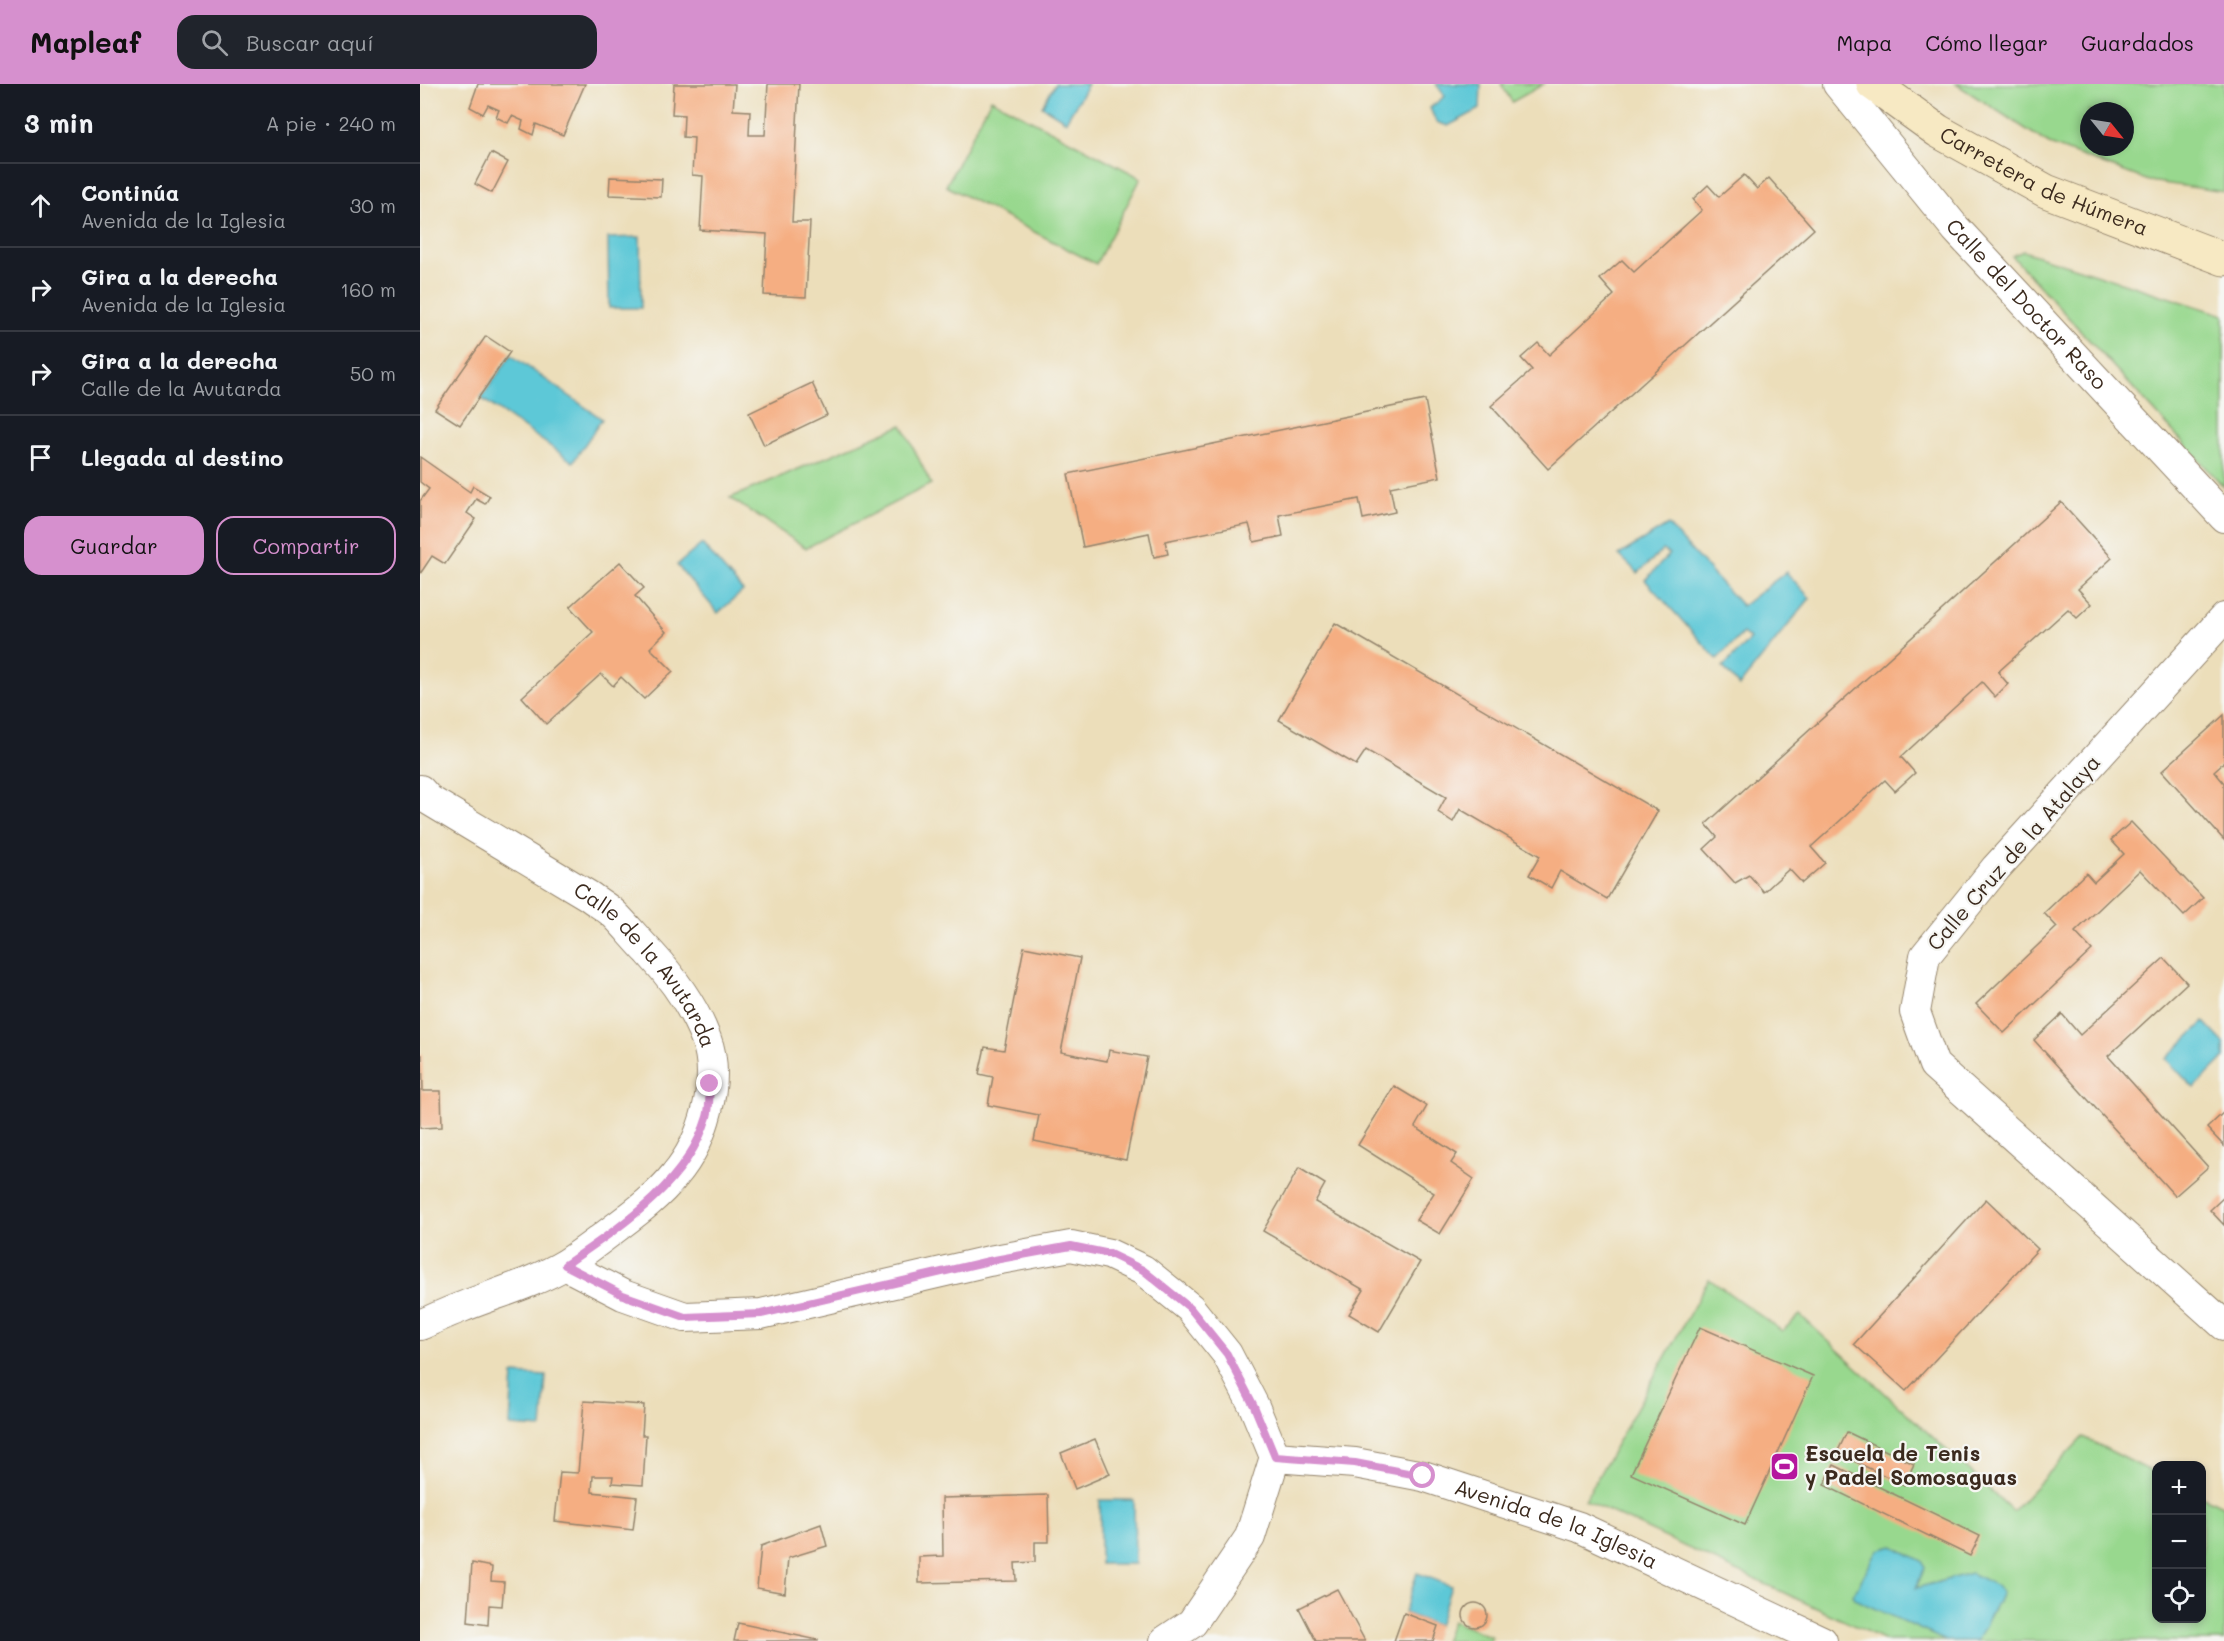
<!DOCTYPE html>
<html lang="es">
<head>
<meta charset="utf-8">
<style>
  :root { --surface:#171b24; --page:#20242c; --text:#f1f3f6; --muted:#9ea1a6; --line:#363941; --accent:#d690ce }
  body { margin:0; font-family:Mali,sans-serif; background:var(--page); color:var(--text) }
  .controls { position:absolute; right:18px; bottom:18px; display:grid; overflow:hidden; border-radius:12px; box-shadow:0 3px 9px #0003 }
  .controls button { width:54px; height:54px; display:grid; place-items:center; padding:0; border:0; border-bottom:2px solid var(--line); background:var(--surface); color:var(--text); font:30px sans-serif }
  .compass { position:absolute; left:1660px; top:18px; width:54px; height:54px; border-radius:50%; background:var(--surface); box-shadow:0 3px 9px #0003; rotate:120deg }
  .stop { position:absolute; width:18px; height:18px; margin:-14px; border:4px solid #d690ce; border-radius:50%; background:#fff }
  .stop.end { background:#d690ce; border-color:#fff; box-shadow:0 2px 6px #0008 }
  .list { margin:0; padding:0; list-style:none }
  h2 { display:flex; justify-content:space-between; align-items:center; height:78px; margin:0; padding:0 24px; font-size:26px }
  h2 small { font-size:20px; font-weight:400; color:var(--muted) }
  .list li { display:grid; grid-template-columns:39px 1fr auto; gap:18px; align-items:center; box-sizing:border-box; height:84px; padding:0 24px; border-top:2px solid var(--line) }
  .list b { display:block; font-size:22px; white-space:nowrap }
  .list p { margin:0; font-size:20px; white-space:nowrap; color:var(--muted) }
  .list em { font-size:20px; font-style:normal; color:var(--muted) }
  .actions { display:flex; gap:12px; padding:18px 24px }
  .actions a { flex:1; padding:14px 0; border:2px solid var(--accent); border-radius:18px; text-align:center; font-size:21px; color:var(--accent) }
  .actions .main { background:var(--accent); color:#111 }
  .icon { flex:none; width:33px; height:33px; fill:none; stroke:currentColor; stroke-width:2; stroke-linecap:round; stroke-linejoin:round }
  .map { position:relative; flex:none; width:1804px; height:1557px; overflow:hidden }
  header { display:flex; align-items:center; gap:36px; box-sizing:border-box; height:84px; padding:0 30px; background:var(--accent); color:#111 }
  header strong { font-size:28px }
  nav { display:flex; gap:33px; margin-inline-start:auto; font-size:21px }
  .search { width:420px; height:54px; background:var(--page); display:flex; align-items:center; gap:15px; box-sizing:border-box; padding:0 21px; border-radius:18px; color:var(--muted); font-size:22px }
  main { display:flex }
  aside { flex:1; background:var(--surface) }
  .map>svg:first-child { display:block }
</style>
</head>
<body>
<header>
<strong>Mapleaf</strong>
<div class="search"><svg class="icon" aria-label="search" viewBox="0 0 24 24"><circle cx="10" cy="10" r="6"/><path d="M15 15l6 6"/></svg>Buscar aquí</div>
<nav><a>Mapa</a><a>Cómo llegar</a><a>Guardados</a></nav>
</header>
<main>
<aside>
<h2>3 min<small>A pie · 240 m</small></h2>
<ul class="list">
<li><svg class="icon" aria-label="ahead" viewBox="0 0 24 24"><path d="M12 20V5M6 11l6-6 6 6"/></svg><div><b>Continúa</b><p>Avenida de la Iglesia</p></div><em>30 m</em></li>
<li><svg class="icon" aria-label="right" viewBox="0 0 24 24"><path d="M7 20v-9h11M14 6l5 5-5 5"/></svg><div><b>Gira a la derecha</b><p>Avenida de la Iglesia</p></div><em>160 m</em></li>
<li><svg class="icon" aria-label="right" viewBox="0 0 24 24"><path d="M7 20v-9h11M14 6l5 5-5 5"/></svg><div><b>Gira a la derecha</b><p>Calle de la Avutarda</p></div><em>50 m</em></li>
<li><svg class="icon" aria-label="arrive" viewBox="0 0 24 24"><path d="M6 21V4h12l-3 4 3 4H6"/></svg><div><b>Llegada al destino</b></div></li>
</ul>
<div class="actions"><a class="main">Guardar</a><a>Compartir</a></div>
</aside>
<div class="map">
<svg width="1804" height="1557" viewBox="0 0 1804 1557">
  <rect width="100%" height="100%" fill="#f6f6f2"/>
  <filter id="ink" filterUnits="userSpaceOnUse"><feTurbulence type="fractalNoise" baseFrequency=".0167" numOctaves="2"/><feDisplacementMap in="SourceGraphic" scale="12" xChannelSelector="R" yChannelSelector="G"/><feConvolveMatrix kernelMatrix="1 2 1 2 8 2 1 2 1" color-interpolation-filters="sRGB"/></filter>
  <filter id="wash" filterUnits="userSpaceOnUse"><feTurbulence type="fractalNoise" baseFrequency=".008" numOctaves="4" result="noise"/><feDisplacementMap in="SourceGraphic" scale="24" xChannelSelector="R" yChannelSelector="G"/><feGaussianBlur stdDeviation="1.35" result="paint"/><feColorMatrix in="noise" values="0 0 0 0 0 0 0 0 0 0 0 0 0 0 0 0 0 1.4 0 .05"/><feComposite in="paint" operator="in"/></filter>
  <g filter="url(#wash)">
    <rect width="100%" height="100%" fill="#ecdeba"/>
    <g fill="#98d88e" stroke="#6a8156" stroke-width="1.5" fill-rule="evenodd">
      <path d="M 1081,0 L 1124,0 L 1092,18 Z"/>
      <path d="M 1536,0 L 1804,0 L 1804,108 L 1729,97 L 1629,60 ZM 1669,27 L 1705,27 L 1705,63 L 1669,63 Z"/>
      <path d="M 571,15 L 721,94 L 676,180 L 526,102 Z"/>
      <path d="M 1603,167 L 1804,231 L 1804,403 L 1592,172 Z"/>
      <path d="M 482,341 L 511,400 L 386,464 L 310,414 Z"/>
      <path d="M 1289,1195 L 1362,1247 L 1380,1231 L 1593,1427 L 1663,1353 L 1736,1390 L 1736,1534 L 1782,1534 L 1782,1412 L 1804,1423 L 1804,1557 L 1467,1557 L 1165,1416 Z"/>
      <path d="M 1032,1537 L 1072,1553 L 1070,1557 L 1024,1557 Z"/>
    </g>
    <g fill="#5dc8d7" stroke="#4c797a" stroke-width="1.5">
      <path d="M 635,0 L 668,0 L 646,37 L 622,22 Z"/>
      <path d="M 1016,0 L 1061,0 L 1060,25 L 1028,42 L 1016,38 L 1010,24 L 1025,12 Z"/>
      <path d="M 220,153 L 221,224 L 189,224 L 188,154 Z"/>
      <path d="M 91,271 L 182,335 L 153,378 L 61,314 Z"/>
      <path d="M 1248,441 L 1322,522 L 1366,488 L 1390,514 L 1319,602 L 1303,583 L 1330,555 L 1323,549 L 1297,575 L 1225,496 L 1250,470 L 1243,466 L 1218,489 L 1199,471 Z"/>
      <path d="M 282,460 L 323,507 L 298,529 L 257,481 Z"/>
      <path d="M 1784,938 L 1804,959 L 1804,974 L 1774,1004 L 1746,975 Z"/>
      <path d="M 93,1290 L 126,1292 L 122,1344 L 90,1342 Z"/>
      <path d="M 680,1416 L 714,1416 L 715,1480 L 680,1480 Z"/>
      <path d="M 1473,1462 L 1502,1477 L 1505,1483 L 1496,1504 L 1551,1489 L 1578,1502 L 1582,1509 L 1557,1557 L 1526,1557 L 1436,1516 L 1433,1511 L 1458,1466 Z"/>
      <path d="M 997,1489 L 1031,1502 L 1018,1542 L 984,1529 Z"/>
    </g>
    <g id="blocks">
      <g fill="#f5ae82">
        <path d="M 58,0 L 165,0 L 143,51 L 116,40 L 113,51 L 101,45 L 103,37 L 92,32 L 88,39 L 76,33 L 79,26 L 68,21 L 63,30 L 50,23 Z"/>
        <path d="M 254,0 L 315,0 L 313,26 L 330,27 L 329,51 L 345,51 L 348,0 L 379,0 L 372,138 L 390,138 L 386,213 L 344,211 L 347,150 L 280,146 L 283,92 L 272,91 L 274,54 L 263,53 L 264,31 L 252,30 Z"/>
        <path d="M 71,69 L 88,78 L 72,109 L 55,100 Z"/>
        <path d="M 1324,91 L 1337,105 L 1349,94 L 1394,145 L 1128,385 L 1071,322 L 1112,286 L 1101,274 L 1118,259 L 1129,271 L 1194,211 L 1180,195 L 1202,176 L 1214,188 L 1282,126 L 1273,115 L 1288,101 L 1299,113 Z"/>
        <path d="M 190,93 L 242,95 L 241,113 L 189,111 Z"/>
        <path d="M 66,252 L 90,268 L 40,341 L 15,325 Z"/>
        <path d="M 392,299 L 407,331 L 344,361 L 329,329 Z"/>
        <path d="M 1005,316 L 1020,393 L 970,403 L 975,428 L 943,435 L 939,415 L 859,431 L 863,452 L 834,458 L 829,440 L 745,457 L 748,470 L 734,473 L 729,449 L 663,463 L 648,390 Z"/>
        <path d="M 0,373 L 50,408 L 53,402 L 70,412 L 65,420 L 56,415 L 47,429 L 56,435 L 25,480 L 12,472 L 0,490 L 0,417 L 9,405 L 0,398 Z"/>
        <path d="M 1641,418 L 1692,474 L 1658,505 L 1672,520 L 1657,534 L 1648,525 L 1578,588 L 1588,600 L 1575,613 L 1562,598 L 1481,673 L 1495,689 L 1475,707 L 1465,696 L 1391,763 L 1405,779 L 1382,799 L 1369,785 L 1344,808 L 1329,791 L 1315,799 L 1284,765 L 1297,753 L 1286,740 Z"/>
        <path d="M 200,478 L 224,504 L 215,512 L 246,548 L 230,564 L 253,587 L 224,615 L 201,593 L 193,602 L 181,590 L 126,640 L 102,613 L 173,548 L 150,523 Z"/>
        <path d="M 915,539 L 1238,727 L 1187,815 L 1140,787 L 1131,804 L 1109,791 L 1120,772 L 1040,725 L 1033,738 L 1018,728 L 1026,713 L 946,666 L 936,681 L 859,636 Z"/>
        <path d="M 1804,631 L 1804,678 L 1794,687 L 1804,699 L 1804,756 L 1742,687 Z"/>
        <path d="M 1711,738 L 1783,814 L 1764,832 L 1720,786 L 1655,848 L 1672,866 L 1584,949 L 1556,920 L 1637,843 L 1624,829 L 1666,789 L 1674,798 L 1704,770 L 1691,756 Z"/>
        <path d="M 604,863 L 660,874 L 641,968 L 687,977 L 689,966 L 727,973 L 706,1076 L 614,1057 L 619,1031 L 568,1021 L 573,993 L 559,990 L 565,963 L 584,966 Z"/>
        <path d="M 1744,874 L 1767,899 L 1688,972 L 1788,1083 L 1755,1112 L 1614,956 L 1642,930 L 1660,951 Z"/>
        <path d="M 0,971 L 2,971 L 3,1007 L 21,1007 L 22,1043 L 0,1044 Z"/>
        <path d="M 974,1002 L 1007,1022 L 995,1043 L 1037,1070 L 1031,1079 L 1054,1095 L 1020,1150 L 996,1136 L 1014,1109 L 938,1061 Z"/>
        <path d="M 1804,1028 L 1804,1062 L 1787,1044 Z"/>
        <path d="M 879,1084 L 905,1100 L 895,1118 L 1000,1178 L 959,1248 L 929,1230 L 944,1206 L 843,1147 Z"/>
        <path d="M 1804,1113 L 1804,1141 L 1790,1126 Z"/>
        <path d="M 1566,1115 L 1618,1165 L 1486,1307 L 1434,1260 Z"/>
        <path d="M 1280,1243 L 1393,1292 L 1325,1441 L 1211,1390 Z"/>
        <path d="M 164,1317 L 224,1321 L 222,1351 L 226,1351 L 223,1401 L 192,1399 L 193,1392 L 173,1392 L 172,1408 L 217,1413 L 213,1446 L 135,1437 L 140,1388 L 158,1389 Z"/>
        <path d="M 1427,1348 L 1494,1380 L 1484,1401 L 1417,1369 Z"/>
        <path d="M 675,1355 L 690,1390 L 655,1405 L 641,1369 Z"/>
        <path d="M 1414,1381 L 1560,1452 L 1550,1472 L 1404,1401 Z"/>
        <path d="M 628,1411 L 629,1458 L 615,1458 L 615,1478 L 595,1479 L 596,1497 L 499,1499 L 499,1473 L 523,1472 L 522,1414 Z"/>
        <path d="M 401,1440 L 407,1462 L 368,1474 L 365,1509 L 337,1504 L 341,1462 Z"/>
        <path d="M 52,1479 L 72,1483 L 71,1497 L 84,1498 L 82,1522 L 69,1521 L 68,1541 L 48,1538 Z"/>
        <path d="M 917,1505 L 945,1557 L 896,1557 L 879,1524 Z"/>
        <circle cx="1055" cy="1531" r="12"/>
        <path d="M 984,1529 L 1018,1542 L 1013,1557 L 974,1557 Z"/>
        <path d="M 318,1539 L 398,1556 L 398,1557 L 314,1557 Z"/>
      </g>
    </g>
  </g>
  <g filter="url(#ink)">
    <use href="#blocks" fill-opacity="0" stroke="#94846c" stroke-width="1.5"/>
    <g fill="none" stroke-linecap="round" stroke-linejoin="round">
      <defs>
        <g id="street">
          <path id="s1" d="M 1418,0 L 1536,145 L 1804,433"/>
          <path d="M 1804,534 L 1576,784 L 1505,872 L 1495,928 L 1514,981 L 1804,1241"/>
          <path id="s2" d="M 0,706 L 9,716 L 169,812 C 178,819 188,824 195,831 C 207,843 217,856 229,868 C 252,893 274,923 286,955 C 302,997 283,1058 255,1091 C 239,1111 218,1127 198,1142 C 181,1155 164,1168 146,1180 C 114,1199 77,1209 42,1223 C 28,1228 14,1235 0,1241"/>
          <path d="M 145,1181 L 203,1211 L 265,1233 L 341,1230 L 569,1177 L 651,1162 L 689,1170 L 723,1186 L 770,1224 L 807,1270 L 834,1322 L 855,1373 L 830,1453 L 772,1539 L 745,1557"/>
          <path id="s3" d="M 855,1373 L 935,1379 L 1003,1392 L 1159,1443 L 1402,1557"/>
        </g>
        <g id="secondary">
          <path id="s4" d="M 1453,0 L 1518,47 L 1626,107 L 1804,175"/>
        </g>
      </defs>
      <use href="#street" stroke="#94846c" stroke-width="32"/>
      <use href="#secondary" stroke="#94846c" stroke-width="35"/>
      <use href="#street" stroke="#fff" stroke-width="30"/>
      <use href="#secondary" stroke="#f7e9c3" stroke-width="33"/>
    </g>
  </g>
  <g fill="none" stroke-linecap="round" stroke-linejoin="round" filter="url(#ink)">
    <path stroke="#d690ce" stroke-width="8" d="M 290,1000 C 289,1011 290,1023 287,1033 C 267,1100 200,1143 145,1181 L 203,1211 L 265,1233 L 341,1230 L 569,1177 L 651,1162 L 690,1170 L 723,1186 L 770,1224 L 807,1270 L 834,1322 L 855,1373 L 935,1379 L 1003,1392"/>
  </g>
  <defs>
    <symbol id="stadium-square" viewBox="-11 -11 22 22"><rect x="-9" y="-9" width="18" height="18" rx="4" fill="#b5179e" stroke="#f6f6f2"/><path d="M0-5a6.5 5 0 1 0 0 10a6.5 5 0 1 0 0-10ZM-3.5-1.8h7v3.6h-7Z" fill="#fff"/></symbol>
  </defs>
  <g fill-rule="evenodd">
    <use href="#stadium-square" x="1348" y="1366" width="33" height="33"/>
  </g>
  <g text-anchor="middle" stroke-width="4.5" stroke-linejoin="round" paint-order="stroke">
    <g font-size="21" fill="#3b2a1e" stroke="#f6f6f2">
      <text dy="7" stroke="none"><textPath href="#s4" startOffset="198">Carretera de Húmera</textPath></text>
      <text dy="7" stroke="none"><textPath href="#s1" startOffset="290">Calle del Doctor Raso</textPath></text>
      <text transform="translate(1594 769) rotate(-49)" y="7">Calle Cruz de la Atalaya</text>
      <text dy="7" stroke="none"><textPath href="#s2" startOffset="290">Calle de la Avutarda</textPath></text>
      <text dy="7" stroke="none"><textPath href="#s3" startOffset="291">Avenida de la Iglesia</textPath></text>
    </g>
    <g font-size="21" font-weight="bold" fill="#3b2a1e" stroke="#f6f6f2" text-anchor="start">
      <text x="1385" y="1377">Escuela de Tenis<tspan x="1385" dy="24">y Padel Somosaguas</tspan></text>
    </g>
  </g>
</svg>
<div class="controls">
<button>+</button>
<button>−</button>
<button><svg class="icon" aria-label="locate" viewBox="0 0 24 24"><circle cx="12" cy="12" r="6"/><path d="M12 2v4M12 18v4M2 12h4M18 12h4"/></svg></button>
</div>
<svg class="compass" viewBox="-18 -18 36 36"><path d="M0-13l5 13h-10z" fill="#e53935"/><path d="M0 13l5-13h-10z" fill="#9ea1a6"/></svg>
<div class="stop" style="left:1003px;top:1392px"></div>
<div class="stop end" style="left:290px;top:1000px"></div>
</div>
</main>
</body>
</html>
